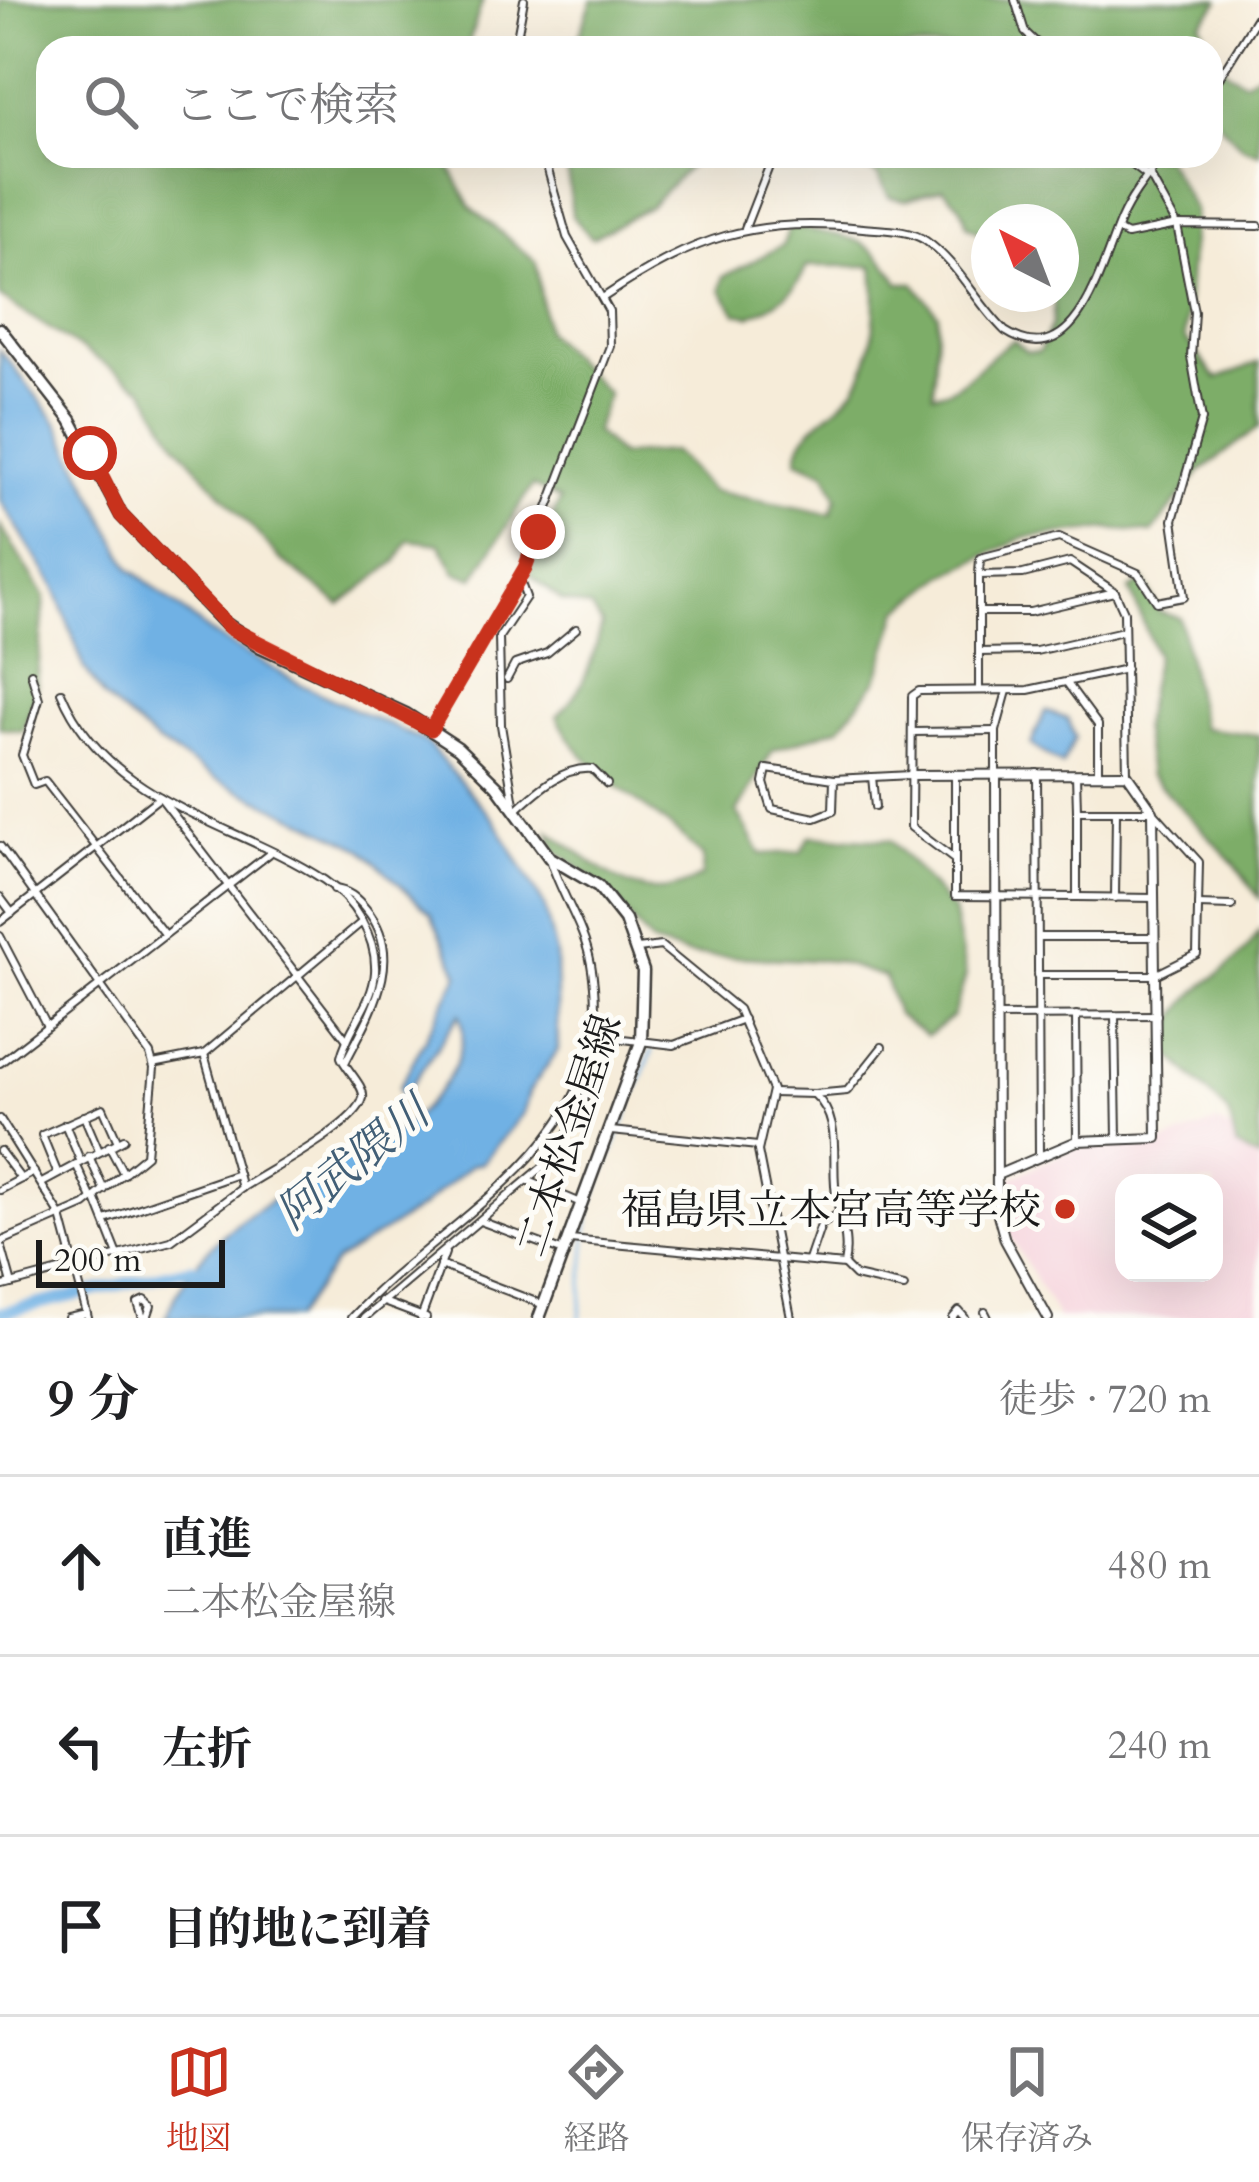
<!DOCTYPE html>
<html lang="ja">
<head>
<meta charset="utf-8">
<style>
  :root { --surface:#fff; --page:#f6f6f6; --text:#202124; --muted:#757577; --line:#e0e0e0; --accent:#c8321e }
  body { margin:0; font-family:Cardo,"Noto Serif JP",serif; background:var(--page); color:var(--text) }
  .controls { position:absolute; right:36px; bottom:36px; display:grid; overflow:hidden; border-radius:24px; box-shadow:0 12px 48px #0002 }
  .controls button { width:108px; height:108px; display:grid; place-items:center; padding:0; border:0; border-bottom:3px solid var(--line); background:var(--surface); color:var(--text); font:60px sans-serif }
  .compass { position:absolute; left:971px; top:204px; width:108px; height:108px; border-radius:50%; background:var(--surface); box-shadow:0 12px 48px #0002; rotate:318deg }
  .scale { position:absolute; left:36px; bottom:30px; width:189px; box-sizing:border-box; padding-left:12px; border:6px solid #1c1c1c; border-top:0; font-size:33px; line-height:42px; white-space:nowrap; color:#1c1c1c; -webkit-text-stroke:9px #fdfcf7; paint-order:stroke }
  .stop { position:absolute; width:36px; height:36px; margin:-27px; border:9px solid #c8321e; border-radius:50%; background:#fff }
  .stop.end { background:#c8321e; border-color:#fff; box-shadow:0 3px 12px #0008 }
  .list { margin:0; padding:0; list-style:none }
  h2 { display:flex; justify-content:space-between; align-items:center; height:156px; margin:0; padding:0 48px; font-size:51px }
  h2 small { font-size:39px; font-weight:400; color:var(--muted) }
  .list li { display:grid; grid-template-columns:78px 1fr auto; gap:36px; align-items:center; box-sizing:border-box; height:180px; padding:0 48px; border-top:3px solid var(--line) }
  .list b { display:block; font-size:45px; white-space:nowrap }
  .list p { margin:0; font-size:39px; white-space:nowrap; color:var(--muted) }
  .list em { font-size:39px; font-style:normal; color:var(--muted) }
  .icon { flex:none; width:66px; height:66px; fill:none; stroke:currentColor; stroke-width:2; stroke-linecap:round; stroke-linejoin:round }
  .map { position:relative; flex:none; width:1259px; height:1318px; overflow:hidden }
  .search { position:absolute; background:var(--surface); box-shadow:0 12px 48px #0002; left:36px; right:36px; top:36px; height:132px; display:flex; align-items:center; gap:30px; box-sizing:border-box; padding:0 42px; border-radius:36px; color:var(--muted); font-size:45px }
  .sheet { height:696px; background:var(--surface) }
  nav { display:flex; justify-content:space-around; align-items:center; box-sizing:border-box; height:168px; border-top:3px solid var(--line); background:var(--surface); font-size:33px; color:var(--muted) }
  nav a { display:grid; justify-items:center; gap:6px }
  nav .on { color:var(--accent) }
  .map>svg:first-child { display:block }
</style>
</head>
<body>
<div class="map">
<svg width="1259" height="1318" viewBox="0 0 1259 1318">
  <rect width="100%" height="100%" fill="#fdfcf7"/>
  <filter id="ink" filterUnits="userSpaceOnUse"><feTurbulence type="fractalNoise" baseFrequency=".00833" numOctaves="2"/><feDisplacementMap in="SourceGraphic" scale="24" xChannelSelector="R" yChannelSelector="G"/><feConvolveMatrix kernelMatrix="1 2 1 2 8 2 1 2 1" color-interpolation-filters="sRGB"/></filter>
  <filter id="wash" filterUnits="userSpaceOnUse"><feTurbulence type="fractalNoise" baseFrequency=".004" numOctaves="4" result="noise"/><feDisplacementMap in="SourceGraphic" scale="48" xChannelSelector="R" yChannelSelector="G"/><feGaussianBlur stdDeviation="2.7" result="paint"/><feColorMatrix in="noise" values="0 0 0 0 0 0 0 0 0 0 0 0 0 0 0 0 0 1.4 0 .05"/><feComposite in="paint" operator="in"/></filter>
  <g filter="url(#wash)">
    <rect width="100%" height="100%" fill="#f6ecd9"/>
    <path fill="#f5cfda" fill-rule="evenodd" d="M 1217,1122 L 1259,1146 L 1259,1318 L 1058,1318 L 1009,1234 L 1005,1181 L 1078,1146 L 1165,1142 ZM 1124,1183 L 1214,1183 L 1214,1273 L 1124,1273 Z"/>
    <g fill="#7dad68" stroke="#4c6442" stroke-width="3">
      <path d="M 0,0 L 483,0 L 467,48 L 48,48 L 48,156 L 444,156 L 471,207 L 536,262 L 546,332 L 608,394 L 595,431 L 619,455 L 673,451 L 711,491 L 831,514 L 837,497 L 826,472 L 797,460 C 799,425 837,414 855,388 C 876,356 877,304 873,266 L 807,266 C 797,292 775,305 750,316 L 736,313 L 721,290 L 723,277 L 783,245 L 789,227 C 841,236 871,232 899,283 L 914,283 L 938,314 L 933,394 C 965,391 983,356 1014,340 L 1026,352 L 1039,352 L 1052,325 L 1055,294 L 1061,294 L 1061,222 L 989,222 L 989,239 L 967,225 L 961,207 L 943,188 L 905,200 L 889,197 L 878,176 L 851,156 L 1164,156 L 1194,210 L 1185,338 L 1217,379 L 1259,362 L 1259,427 L 1200,472 L 1152,533 L 1109,529 L 1023,538 L 945,575 L 899,611 L 877,680 L 840,727 L 773,750 L 737,812 L 761,854 L 801,852 L 810,836 L 891,840 L 953,911 L 966,976 L 953,1016 L 927,1036 L 897,1015 L 885,977 L 834,961 L 690,955 L 652,944 L 600,884 L 556,851 L 549,831 C 602,867 638,914 702,876 L 703,857 C 659,808 584,778 557,716 C 584,691 593,659 602,624 L 591,608 L 562,601 L 529,574 L 560,500 L 532,486 L 474,578 L 456,573 L 440,544 L 408,540 L 397,561 L 340,605 L 280,559 L 177,444 L 144,389 L 0,297 Z"/>
      <path d="M 592,0 L 1219,0 L 1219,2 L 1201,23 L 1211,48 L 575,48 Z"/>
      <path d="M 1211,48 L 1227,71 L 1244,81 L 1259,72 L 1259,153 L 1242,147 L 1211,115 Z"/>
      <path d="M 566,156 L 699,156 L 650,206 L 592,238 L 572,216 Z"/>
      <path d="M 0,525 L 45,597 L 36,693 L 23,731 L 0,728 Z"/>
      <path d="M 1145,581 L 1159,612 L 1180,618 L 1202,728 L 1259,735 L 1259,898 L 1234,863 L 1149,774 L 1142,726 L 1156,655 L 1130,590 Z"/>
      <path d="M 1259,931 L 1259,1159 L 1236,1146 L 1229,1113 L 1164,1049 C 1182,977 1230,983 1259,931 Z"/>
    </g>
    <g fill="#70b1e4" stroke="#466680" stroke-width="3">
      <path d="M 0,350 L 57,422 L 130,568 L 213,635 L 304,686 L 426,742 L 495,821 L 544,905 L 556,954 L 558,1050 L 529,1092 L 524,1112 L 482,1163 L 471,1165 L 422,1207 L 335,1262 L 295,1318 L 165,1318 C 208,1219 271,1206 353,1152 L 356,1160 C 401,1134 478,1074 460,1014 L 403,1097 L 399,1088 L 459,974 L 431,914 L 361,848 L 216,779 L 155,741 L 104,698 L 84,667 L 55,587 L 0,500 Z"/>
      <path d="M 1045,711 L 1068,719 L 1075,738 L 1062,765 L 1031,745 Z"/>
    </g>
    <g fill="none" stroke-linecap="round" stroke-linejoin="round">
      <path stroke="#70b1e4" stroke-width="3" d="M 580,1318 L 589,1210 L 652,1051"/>
      <path stroke="#70b1e4" stroke-width="12" d="M 0,1313 L 192,1268 L 202,1273"/>
    </g>
  </g>
  <g filter="url(#ink)">
    <g fill="none" stroke-linecap="round" stroke-linejoin="round">
      <defs>
        <g id="minor">
          <path d="M 1015,0 L 1025,32 L 1042,48"/>
          <path d="M 515,48 L 524,0"/>
          <path d="M 1211,91 L 1259,14"/>
          <path d="M 1121,156 L 1147,176"/>
          <path d="M 745,228 L 770,164"/>
          <path d="M 1117,230 L 1127,235 L 1177,225 L 1259,226"/>
          <path d="M 604,297 C 693,237 756,216 863,228 C 883,230 909,229 926,241 C 958,263 977,304 1005,331 C 1077,377 1101,264 1121,219 C 1131,196 1148,176 1163,156"/>
          <path d="M 979,575 L 980,558 L 1059,538 L 1138,573 L 1157,602 L 1184,597 L 1173,520 L 1202,419 L 1191,357 L 1194,312 L 1177,225 L 1149,174"/>
          <path d="M 979,612 L 1030,612 L 1115,592"/>
          <path d="M 979,652 L 1036,651 L 1123,631"/>
          <path d="M 31,673 L 39,699 L 22,755 L 34,785 L 45,781 L 164,934"/>
          <path d="M 507,679 L 515,664 L 547,653 L 576,629"/>
          <path d="M 1067,683 L 1098,725 L 1098,774"/>
          <path d="M 979,690 L 979,575 L 1023,574 L 1070,562 L 1115,592 L 1124,612 L 1127,774"/>
          <path d="M 61,692 C 108,804 234,821 324,880 C 353,899 377,937 375,972 C 373,1004 348,1027 341,1057 C 345,1068 365,1086 363,1098 C 356,1126 267,1171 242,1188"/>
          <path d="M 431,729 L 525,568 L 610,346 L 609,311 L 567,237 L 544,156"/>
          <path d="M 912,732 L 996,731"/>
          <path d="M 1037,773 L 1039,1157"/>
          <path d="M 996,774 L 996,731 L 1007,691"/>
          <path d="M 1076,774 L 1077,811"/>
          <path d="M 955,775 L 955,860"/>
          <path d="M 872,777 L 875,807"/>
          <path d="M 834,779 L 833,811 L 815,818 L 772,809 L 764,783 L 767,769 L 834,779 L 911,775"/>
          <path d="M 514,804 L 501,725 L 499,637 L 526,597 L 519,578"/>
          <path d="M 515,811 C 536,792 563,766 592,769 L 607,784"/>
          <path d="M 0,846 L 150,1054 L 154,1068 L 146,1155 L 85,1205 L 0,1242"/>
          <path d="M 334,889 C 348,890 357,898 366,909 C 408,959 368,1017 345,1063"/>
          <path d="M 0,897 L 12,913"/>
          <path d="M 1077,897 L 1155,898"/>
          <path d="M 1115,898 L 1116,811"/>
          <path d="M 1198,905 L 1232,906"/>
          <path d="M 0,922 L 160,797 L 347,1040"/>
          <path d="M 0,936 L 47,1026"/>
          <path d="M 1038,937 L 1155,937"/>
          <path d="M 638,949 L 661,946 L 738,1009 L 772,1090 L 758,1151 L 791,1318"/>
          <path d="M 1037,975 L 1155,975 L 1197,954 L 1199,862 L 1153,811 L 1077,811 L 1077,897 L 955,896 L 955,860 L 911,827 L 912,696 L 919,691 L 1028,690 L 1126,669"/>
          <path d="M 1076,1015 L 1077,1141"/>
          <path d="M 996,1016 L 1157,1015"/>
          <path d="M 1115,1016 L 1117,1138"/>
          <path d="M 204,1054 L 362,922"/>
          <path d="M 0,1063 L 269,854"/>
          <path d="M 153,1064 L 204,1054 L 238,1174"/>
          <path d="M 814,1094 L 847,1091 L 882,1047"/>
          <path d="M 84,1116 L 99,1151"/>
          <path d="M 0,1119 L 61,1216 L 88,1318"/>
          <path d="M 65,1124 L 80,1160"/>
          <path d="M 611,1131 L 758,1146"/>
          <path d="M 109,1146 L 124,1174"/>
          <path d="M 0,1151 L 21,1179"/>
          <path d="M 89,1156 L 104,1190"/>
          <path d="M 76,1164 L 92,1199"/>
          <path d="M 57,1172 L 42,1135 L 103,1108 L 118,1142"/>
          <path d="M 529,1181 L 581,1203"/>
          <path d="M 42,1183 L 124,1139"/>
          <path d="M 0,1190 L 34,1172"/>
          <path d="M 95,1197 L 118,1255"/>
          <path d="M 480,1221 L 561,1251"/>
          <path d="M 570,1240 L 844,1265 C 849,1240 842,1224 837,1201 C 829,1164 845,1122 814,1094 L 772,1093"/>
          <path d="M 0,1241 L 12,1284"/>
          <path d="M 809,1260 L 821,1225 L 841,1212"/>
          <path d="M 440,1265 L 544,1305"/>
          <path d="M 844,1265 L 855,1276 L 904,1287"/>
          <path d="M 0,1287 L 171,1241 L 242,1188 L 238,1174 L 105,1220"/>
          <path d="M 381,1301 L 426,1318"/>
          <path d="M 985,1312 L 988,1318"/>
          <path d="M 68,1318 L 87,1314"/>
          <path d="M 143,1318 L 138,1303 L 145,1300 L 151,1306 L 147,1318"/>
          <path d="M 351,1318 C 451,1210 623,1142 591,964 C 584,926 562,897 551,862"/>
          <path d="M 364,1318 L 546,1164 L 577,1120 L 606,1037 L 674,1045 L 743,1019"/>
          <path d="M 421,1318 L 445,1253"/>
          <path d="M 953,1318 L 959,1311 L 965,1318"/>
        </g>
        <g id="tertiary">
          <path d="M 996,774 L 997,1211 L 1005,1240 L 1048,1318"/>
          <path d="M 911,775 L 1127,774 L 1153,811 L 1157,1138 L 1077,1141 L 997,1175"/>
        </g>
        <path id="primary" d="M 0,329 L 71,420 L 121,515 L 222,621 L 261,647 L 406,714 L 458,748 L 497,786 L 549,857 L 598,886 L 625,920 L 643,971 L 641,1042 L 539,1318"/>
      </defs>
      <use href="#minor" stroke="#3d3b38" stroke-width="10"/>
      <use href="#tertiary" stroke="#3d3b38" stroke-width="12"/>
      <use href="#primary" stroke="#3d3b38" stroke-width="15"/>
      <use href="#minor" stroke="#fff" stroke-width="6"/>
      <use href="#tertiary" stroke="#fff" stroke-width="8"/>
      <use href="#primary" stroke="#fff" stroke-width="10"/>
    </g>
  </g>
  <g fill="none" stroke-linecap="round" stroke-linejoin="round" filter="url(#ink)">
    <path stroke="#c8321e" stroke-width="15" d="M 90,453 L 121,515 L 230,628 L 431,729 L 525,568 L 538,532"/>
  </g>
  <circle fill="#c8321e" stroke="#fdfcf7" stroke-width="4.5" cx="1065" cy="1209" r="12"/>
  <g text-anchor="middle" stroke-width="10" stroke-linejoin="round" paint-order="stroke">
    <g font-size="42" fill="#1c1c1c" stroke="#fdfcf7">
      <text transform="translate(568 1135) rotate(-72)" y="15">二本松金屋線</text>
    </g>
    <g font-size="42" fill="#1c1c1c" stroke="#fdfcf7" text-anchor="end">
      <text x="1041" y="1224">福島県立本宮高等学校</text>
    </g>
    <g font-size="45" font-style="italic" fill="#425f76" stroke="#fdfcf7">
      <text transform="translate(352 1162) rotate(-39)" y="16">阿武隈川</text>
    </g>
  </g>
</svg>
<div class="controls">
<button><svg class="icon" aria-label="layers" viewBox="0 0 24 24"><path d="M12 4l9 5-9 5-9-5zM3 14l9 5 9-5"/></svg></button>
</div>
<svg class="compass" viewBox="-18 -18 36 36"><path d="M0-13l5 13h-10z" fill="#e53935"/><path d="M0 13l5-13h-10z" fill="#757577"/></svg>
<div class="scale">200 m</div>
<div class="stop" style="left:90px;top:453px"></div>
<div class="stop end" style="left:538px;top:532px"></div>
<div class="search"><svg class="icon" aria-label="search" viewBox="0 0 24 24"><circle cx="10" cy="10" r="6"/><path d="M15 15l6 6"/></svg>ここで検索</div>
</div>
<section class="sheet">
<h2>9 分<small>徒歩 · 720 m</small></h2>
<ul class="list">
<li><svg class="icon" aria-label="ahead" viewBox="0 0 24 24"><path d="M12 20V5M6 11l6-6 6 6"/></svg><div><b>直進</b><p>二本松金屋線</p></div><em>480 m</em></li>
<li><svg class="icon" aria-label="left" viewBox="0 0 24 24"><path d="M17 20v-9H6M10 6l-5 5 5 5"/></svg><div><b>左折</b></div><em>240 m</em></li>
<li><svg class="icon" aria-label="arrive" viewBox="0 0 24 24"><path d="M6 21V4h12l-3 4 3 4H6"/></svg><div><b>目的地に到着</b></div></li>
</ul>
</section>
<nav>
<a class="on"><svg class="icon" aria-label="map" viewBox="0 0 24 24"><path d="M3 6l6-2 6 2 6-2v14l-6 2-6-2-6 2zM9 4v14M15 6v14"/></svg>地図</a>
<a><svg class="icon" aria-label="directions" viewBox="0 0 24 24"><path d="M12 3l9 9-9 9-9-9zM9 14v-3h6M13 9l2 2-2 2"/></svg>経路</a>
<a><svg class="icon" aria-label="saved" viewBox="0 0 24 24"><path d="M7 4h10v16l-5-4-5 4z"/></svg>保存済み</a>
</nav>
</body>
</html>
